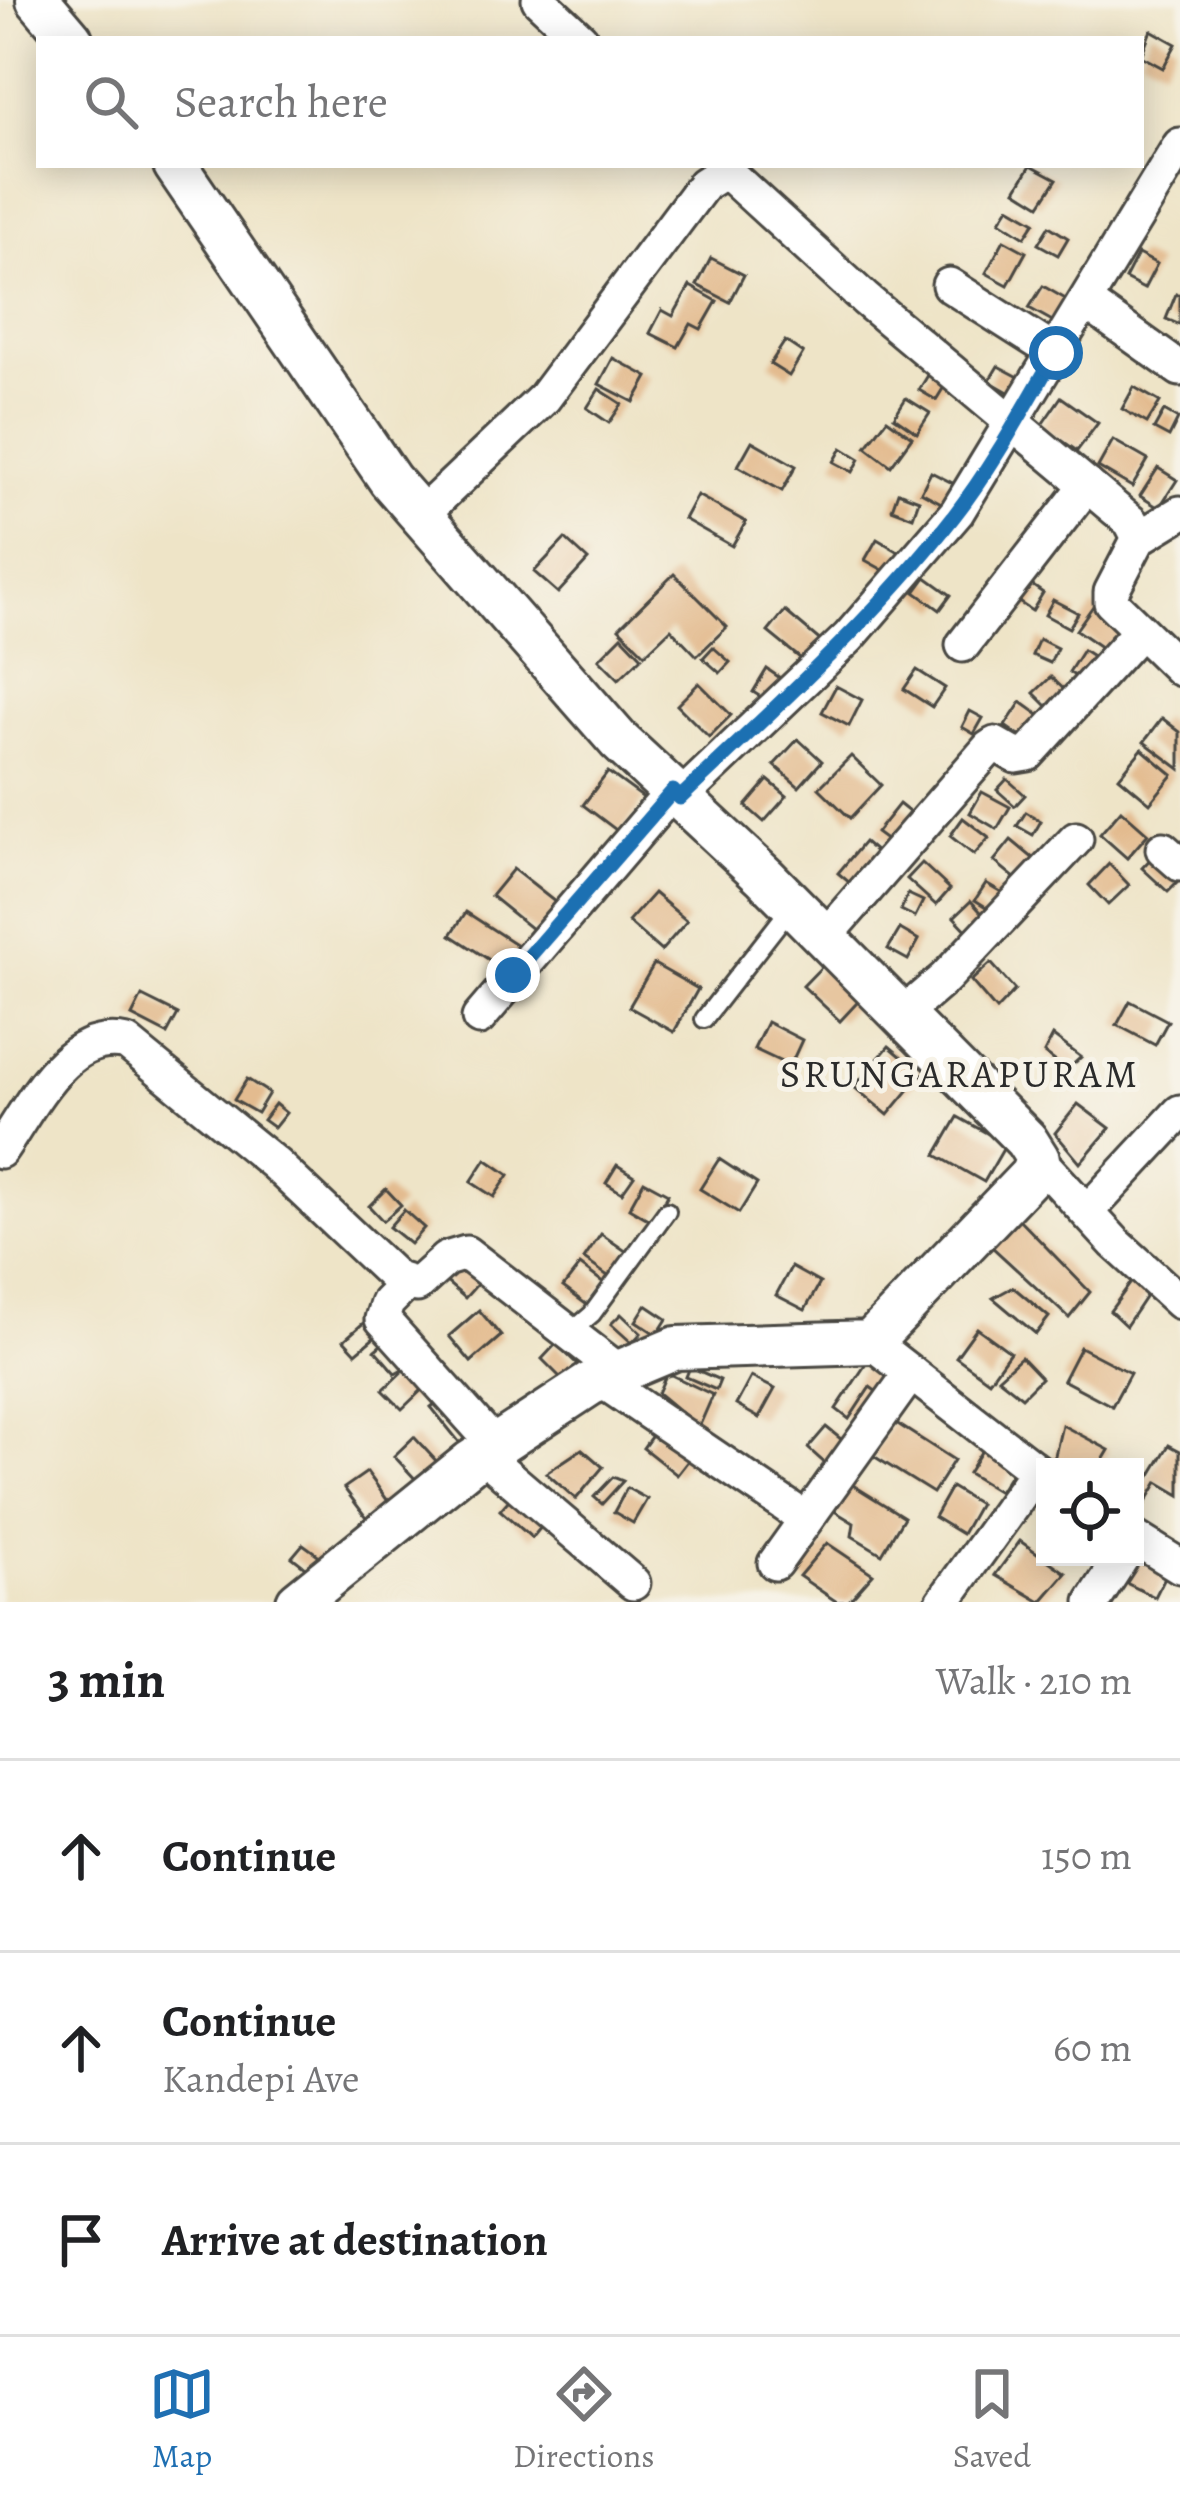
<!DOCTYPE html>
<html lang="en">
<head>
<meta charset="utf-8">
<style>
  :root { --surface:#fff; --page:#f6f6f6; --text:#202124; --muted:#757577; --line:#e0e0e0; --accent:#1f6fb2 }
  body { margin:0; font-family:Alegreya,serif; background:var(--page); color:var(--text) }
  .controls { position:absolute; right:36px; bottom:36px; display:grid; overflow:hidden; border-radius:0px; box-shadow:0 6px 30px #0003 }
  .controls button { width:108px; height:108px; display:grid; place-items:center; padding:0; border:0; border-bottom:3px solid var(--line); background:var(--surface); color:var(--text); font:60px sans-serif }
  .stop { position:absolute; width:36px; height:36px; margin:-27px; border:9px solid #1f6fb2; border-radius:50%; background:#fff }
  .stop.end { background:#1f6fb2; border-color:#fff; box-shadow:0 3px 12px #0008 }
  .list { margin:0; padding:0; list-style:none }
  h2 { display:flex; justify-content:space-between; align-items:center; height:156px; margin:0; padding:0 48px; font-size:51px }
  h2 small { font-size:39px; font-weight:400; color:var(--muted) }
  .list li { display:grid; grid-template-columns:78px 1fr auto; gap:36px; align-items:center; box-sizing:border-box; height:192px; padding:0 48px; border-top:3px solid var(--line) }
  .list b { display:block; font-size:45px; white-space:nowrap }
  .list p { margin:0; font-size:39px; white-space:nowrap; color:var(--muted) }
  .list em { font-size:39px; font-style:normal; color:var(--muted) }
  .icon { flex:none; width:66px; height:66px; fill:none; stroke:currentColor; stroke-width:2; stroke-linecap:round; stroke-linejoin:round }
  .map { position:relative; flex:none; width:1180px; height:1602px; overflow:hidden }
  .search { position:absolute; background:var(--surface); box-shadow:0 6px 30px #0003; left:36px; right:36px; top:36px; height:132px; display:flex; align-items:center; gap:30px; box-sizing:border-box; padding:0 42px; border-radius:0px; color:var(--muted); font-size:45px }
  .sheet { height:732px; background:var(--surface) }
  nav { display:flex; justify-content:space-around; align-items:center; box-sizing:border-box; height:168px; border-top:3px solid var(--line); background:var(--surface); font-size:33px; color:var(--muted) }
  nav a { display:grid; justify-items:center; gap:6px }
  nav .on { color:var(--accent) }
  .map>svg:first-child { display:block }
</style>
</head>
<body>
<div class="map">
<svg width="1180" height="1602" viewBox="0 0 1180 1602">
  <rect width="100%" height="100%" fill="#f7f3e8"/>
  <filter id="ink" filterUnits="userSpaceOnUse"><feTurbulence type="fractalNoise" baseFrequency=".00833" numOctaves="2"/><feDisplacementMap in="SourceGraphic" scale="24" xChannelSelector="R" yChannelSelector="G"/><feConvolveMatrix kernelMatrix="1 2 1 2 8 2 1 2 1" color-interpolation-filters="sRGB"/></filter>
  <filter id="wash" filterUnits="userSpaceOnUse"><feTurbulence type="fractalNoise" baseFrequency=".004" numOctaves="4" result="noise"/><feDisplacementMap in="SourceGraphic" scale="48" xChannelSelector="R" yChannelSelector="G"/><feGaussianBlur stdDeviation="2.7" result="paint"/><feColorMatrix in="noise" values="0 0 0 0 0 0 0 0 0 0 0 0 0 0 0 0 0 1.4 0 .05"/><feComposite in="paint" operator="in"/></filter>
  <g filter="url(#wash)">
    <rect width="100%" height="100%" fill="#eee4c7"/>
    <g id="blocks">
      <g fill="#e3bb8f">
        <path d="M 1151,30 L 1176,44 L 1163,68 L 1141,56 Z"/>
        <path d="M 1031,165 L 1057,179 L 1040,205 L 1016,190 Z"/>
        <path d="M 1009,207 L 1035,222 L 1025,237 L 1000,221 Z"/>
        <path d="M 1049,226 L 1068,238 L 1058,255 L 1038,244 Z"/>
        <path d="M 1004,240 L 1026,252 L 1008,285 L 986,273 Z"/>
        <path d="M 1138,254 L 1157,264 L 1144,289 L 1125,279 Z"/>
        <path d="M 711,258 L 744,275 L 730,302 L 697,285 Z"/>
        <path d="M 690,286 L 717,301 L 701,329 L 691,324 L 678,347 L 650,333 L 662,310 L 673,316 Z"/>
        <path d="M 1043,286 L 1069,301 L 1056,323 L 1029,308 Z"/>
        <path d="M 1176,294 L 1180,296 L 1180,325 L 1166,319 Z"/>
        <path d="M 785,341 L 803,353 L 789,376 L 770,364 Z"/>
        <path d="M 613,358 L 648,377 L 634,402 L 599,384 Z"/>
        <path d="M 998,366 L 1030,383 L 1021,399 L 989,381 Z"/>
        <path d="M 933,367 L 950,377 L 936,400 L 919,390 Z"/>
        <path d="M 1134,387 L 1160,402 L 1147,423 L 1122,409 Z"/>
        <path d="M 599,389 L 622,404 L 609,423 L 587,408 Z"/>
        <path d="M 1061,397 L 1098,423 L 1077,451 L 1041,426 Z"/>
        <path d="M 906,398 L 930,413 L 917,433 L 894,417 Z"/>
        <path d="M 1164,411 L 1178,419 L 1169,437 L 1154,429 Z"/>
        <path d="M 887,419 L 912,437 L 891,466 L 866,447 Z"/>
        <path d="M 1113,440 L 1148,460 L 1132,487 L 1098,467 Z"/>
        <path d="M 752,441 L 796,466 L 782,491 L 738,466 Z"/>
        <path d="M 842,448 L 860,459 L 853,472 L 834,462 Z"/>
        <path d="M 1158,468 L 1177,480 L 1159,508 L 1140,496 Z"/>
        <path d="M 931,472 L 960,487 L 949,507 L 921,492 Z"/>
        <path d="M 898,492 L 919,500 L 913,517 L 892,509 Z"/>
        <path d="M 697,495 L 746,522 L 732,546 L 684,519 Z"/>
        <path d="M 565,539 L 588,560 L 558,593 L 534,572 Z"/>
        <path d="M 877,539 L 906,556 L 894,576 L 865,560 Z"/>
        <path d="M 674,574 L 727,627 L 697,656 L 671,629 L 645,654 L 619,628 Z"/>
        <path d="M 926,577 L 951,595 L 940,610 L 915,592 Z"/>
        <path d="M 1023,579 L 1043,593 L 1032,611 L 1011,597 Z"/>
        <path d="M 1053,600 L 1078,613 L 1069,628 L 1045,615 Z"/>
        <path d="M 1093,606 L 1127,630 L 1111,654 L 1076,630 Z"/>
        <path d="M 785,611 L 823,643 L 806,663 L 768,632 Z"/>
        <path d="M 622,636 L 642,657 L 619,679 L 599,659 Z"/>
        <path d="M 1039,639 L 1057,648 L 1050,663 L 1032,655 Z"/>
        <path d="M 713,647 L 730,662 L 720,673 L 703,658 Z"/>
        <path d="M 1083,650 L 1100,661 L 1085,683 L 1069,672 Z"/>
        <path d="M 767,669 L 783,680 L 769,702 L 753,692 Z"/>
        <path d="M 917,670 L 945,688 L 932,707 L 904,689 Z"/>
        <path d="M 1051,677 L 1071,696 L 1054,713 L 1034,693 Z"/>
        <path d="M 699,683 L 731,715 L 709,737 L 677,705 Z"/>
        <path d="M 836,686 L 862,700 L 849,726 L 822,712 Z"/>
        <path d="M 1021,702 L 1049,722 L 1032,745 L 1005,726 Z"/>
        <path d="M 970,711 L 983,718 L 974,734 L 962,727 Z"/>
        <path d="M 1162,718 L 1180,732 L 1180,769 L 1144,742 Z"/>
        <path d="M 798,739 L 822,761 L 799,787 L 774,765 Z"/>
        <path d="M 1142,749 L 1173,775 L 1150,803 L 1119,777 Z"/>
        <path d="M 851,756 L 881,785 L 850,818 L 819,788 Z"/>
        <path d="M 608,772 L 645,799 L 620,833 L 583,805 Z"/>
        <path d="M 1007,779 L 1025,795 L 1015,806 L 997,790 Z"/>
        <path d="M 768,780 L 787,796 L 764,822 L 746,806 Z"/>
        <path d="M 982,792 L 1010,807 L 997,829 L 970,813 Z"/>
        <path d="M 899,804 L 914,816 L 891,844 L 876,833 Z"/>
        <path d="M 1121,810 L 1148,834 L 1127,858 L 1100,834 Z"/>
        <path d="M 1026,812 L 1041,821 L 1033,835 L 1017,826 Z"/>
        <path d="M 963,818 L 989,838 L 974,855 L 950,836 Z"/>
        <path d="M 1011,840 L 1040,864 L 1023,885 L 994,861 Z"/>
        <path d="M 864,842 L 883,858 L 857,889 L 838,873 Z"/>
        <path d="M 1158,851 L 1180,871 L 1180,880 L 1168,892 L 1142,868 Z"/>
        <path d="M 922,863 L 950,889 L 936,905 L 907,879 Z"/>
        <path d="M 1109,864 L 1129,885 L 1108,905 L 1089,885 Z"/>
        <path d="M 513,869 L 560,906 L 538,934 L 491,896 Z"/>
        <path d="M 986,883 L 1008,896 L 994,912 L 975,900 Z"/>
        <path d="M 654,893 L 687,921 L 661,951 L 628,922 Z"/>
        <path d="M 908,894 L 923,901 L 915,917 L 901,910 Z"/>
        <path d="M 971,901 L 987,919 L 971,935 L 954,917 Z"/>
        <path d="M 466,912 L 523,949 L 508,972 L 451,935 Z"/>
        <path d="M 900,929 L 919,940 L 908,960 L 888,949 Z"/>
        <path d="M 832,956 L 868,991 L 840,1021 L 803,986 Z"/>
        <path d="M 991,963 L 1015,990 L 996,1010 L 971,981 Z"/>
        <path d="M 654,964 L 698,989 L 674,1032 L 629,1007 Z"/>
        <path d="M 142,996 L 178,1014 L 167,1034 L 132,1016 Z"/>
        <path d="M 1130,1001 L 1168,1021 L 1155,1045 L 1117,1025 Z"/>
        <path d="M 767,1022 L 802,1040 L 790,1066 L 754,1049 Z"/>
        <path d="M 1053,1036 L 1081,1057 L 1067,1070 L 1044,1053 Z"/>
        <path d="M 889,1046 L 922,1074 L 888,1115 L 854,1087 Z"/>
        <path d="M 247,1079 L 269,1093 L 257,1113 L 234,1100 Z"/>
        <path d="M 275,1104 L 286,1113 L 274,1128 L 263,1120 Z"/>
        <path d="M 1078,1104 L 1110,1128 L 1080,1163 L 1055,1133 Z"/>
        <path d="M 958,1117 L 1006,1144 L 984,1182 L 936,1155 Z"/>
        <path d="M 486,1159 L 509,1175 L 494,1197 L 471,1182 Z"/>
        <path d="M 719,1159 L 757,1184 L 739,1213 L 700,1189 Z"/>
        <path d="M 617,1165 L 634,1176 L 622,1193 L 606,1183 Z"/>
        <path d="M 644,1181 L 668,1194 L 653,1222 L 629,1208 Z"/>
        <path d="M 386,1189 L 401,1205 L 383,1221 L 369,1206 Z"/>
        <path d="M 404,1210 L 424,1228 L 410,1244 L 389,1227 Z"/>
        <path d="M 1015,1215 L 1090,1292 L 1069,1318 L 990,1245 Z"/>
        <path d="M 601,1234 L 630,1254 L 612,1279 L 584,1259 Z"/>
        <path d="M 459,1260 L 482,1279 L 465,1298 L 443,1279 Z"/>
        <path d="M 580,1265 L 604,1283 L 587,1305 L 563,1287 Z"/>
        <path d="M 791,1267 L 820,1283 L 805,1310 L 776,1295 Z"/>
        <path d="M 1141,1269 L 1150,1290 L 1126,1326 L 1110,1311 Z"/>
        <path d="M 1013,1287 L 1049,1317 L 1036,1334 L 993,1298 Z"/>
        <path d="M 646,1305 L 667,1319 L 657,1335 L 636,1321 Z"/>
        <path d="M 479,1310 L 501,1336 L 471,1362 L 449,1336 Z"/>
        <path d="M 621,1314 L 641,1333 L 632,1343 L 611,1324 Z"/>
        <path d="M 369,1318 L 381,1332 L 356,1353 L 344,1340 Z"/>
        <path d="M 977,1328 L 1010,1352 L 989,1381 L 956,1357 Z"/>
        <path d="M 388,1339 L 427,1385 L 402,1409 L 383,1390 L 408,1366 L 395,1373 L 375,1350 Z"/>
        <path d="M 556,1344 L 578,1365 L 564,1381 L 542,1359 Z"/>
        <path d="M 1080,1347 L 1130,1373 L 1112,1406 L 1063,1380 Z"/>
        <path d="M 1021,1357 L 1041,1378 L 1022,1397 L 998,1378 Z"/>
        <path d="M 870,1358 L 897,1376 L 884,1397 L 870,1387 L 849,1419 L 836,1409 Z"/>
        <path d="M 690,1367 L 720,1380 L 716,1390 L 686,1377 Z"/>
        <path d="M 667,1373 L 713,1395 L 699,1427 L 658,1393 Z"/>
        <path d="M 751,1377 L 775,1389 L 759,1418 L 736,1405 Z"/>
        <path d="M 442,1398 L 472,1436 L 460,1443 L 431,1407 Z"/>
        <path d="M 893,1421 L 954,1460 L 933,1493 L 872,1455 Z"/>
        <path d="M 1062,1425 L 1109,1450 L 1099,1467 L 1053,1464 Z"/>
        <path d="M 826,1427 L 847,1444 L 828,1466 L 808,1448 Z"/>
        <path d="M 656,1430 L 691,1457 L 677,1475 L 643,1448 Z"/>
        <path d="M 414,1437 L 439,1464 L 419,1483 L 394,1456 Z"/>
        <path d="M 1169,1445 L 1180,1451 L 1180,1495 L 1158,1482 L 1139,1514 L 1135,1501 Z"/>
        <path d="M 984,1447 L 1015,1466 L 999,1492 L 968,1473 Z"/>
        <path d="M 582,1449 L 603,1467 L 576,1499 L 546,1473 Z"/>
        <path d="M 367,1472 L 393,1508 L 371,1524 L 344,1488 Z"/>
        <path d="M 613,1477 L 623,1481 L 602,1504 L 594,1497 Z"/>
        <path d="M 848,1482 L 904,1517 L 882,1554 L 852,1536 L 854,1523 L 831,1509 Z"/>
        <path d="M 951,1487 L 979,1504 L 962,1534 L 934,1517 Z"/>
        <path d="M 627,1488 L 647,1499 L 633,1523 L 614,1512 Z"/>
        <path d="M 516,1492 L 547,1520 L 532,1538 L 500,1510 Z"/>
        <path d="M 1020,1541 L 1066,1573 L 1041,1602 L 995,1575 Z"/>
        <path d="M 827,1543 L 873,1574 L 848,1602 L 837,1602 L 799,1576 Z"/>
        <path d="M 303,1544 L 321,1557 L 310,1571 L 292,1557 Z"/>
        <path d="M 1135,1558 L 1167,1573 L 1155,1597 L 1124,1582 Z"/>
      </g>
    </g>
  </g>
  <g filter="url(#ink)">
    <use href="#blocks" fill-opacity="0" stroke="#484742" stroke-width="3"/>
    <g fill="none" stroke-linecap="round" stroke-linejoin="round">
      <defs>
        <g id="service">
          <path d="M 704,1019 L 792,906"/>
          <path d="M 571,1332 L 592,1314 L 667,1211"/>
        </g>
        <g id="minor">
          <path d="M 539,0 L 581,39"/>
          <path d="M 949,285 L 1056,353"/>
          <path d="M 1086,302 L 1180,369"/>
          <path d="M 421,515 L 544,398 L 704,184 L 720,174 L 732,177 L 865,299 L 1131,522 L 1139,538 L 1111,592 L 1111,602 L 1180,669"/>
          <path d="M 1139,538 L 1180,513"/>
          <path d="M 963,645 L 1087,485"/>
          <path d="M 680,798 L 849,637 L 957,512 L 1180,145"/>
          <path d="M 1163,849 L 1180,864"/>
          <path d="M 825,937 L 989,748 L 995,744 L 1016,756 L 1028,754 L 1140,631"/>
          <path d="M 902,1015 L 945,978 L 1076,839"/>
          <path d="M 479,1018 L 673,791"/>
          <path d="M 0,1151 C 30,1109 65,1028 127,1043 L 275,1164 L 397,1279 L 417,1285 L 446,1259 L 466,1253 L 620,1372"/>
          <path d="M 1038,1159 L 1115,1243 L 1180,1302"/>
          <path d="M 1087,1212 L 1180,1112"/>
          <path d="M 406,1284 L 387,1303 L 382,1319 L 496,1446"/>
          <path d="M 871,1342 L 1045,1477"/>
          <path d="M 601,1380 L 806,1519"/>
          <path d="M 483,1455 L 633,1583"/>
          <path d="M 1135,1538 L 1180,1566"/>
          <path d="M 775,1563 L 911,1373"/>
          <path d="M 943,1602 L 1037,1471"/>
          <path d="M 1093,1602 L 1122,1557"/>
        </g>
        <g id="tertiary">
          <path d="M 38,0 L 71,39"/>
          <path d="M 175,165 L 390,480 L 619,741 L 765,877 L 1026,1140 L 1038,1159 L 1031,1175 L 871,1342 L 676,1348 L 590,1384 L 471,1462 L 298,1602"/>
        </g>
      </defs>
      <use href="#service" stroke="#484742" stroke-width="22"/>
      <use href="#minor" stroke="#484742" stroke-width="39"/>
      <use href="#tertiary" stroke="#484742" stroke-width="48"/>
      <use href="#service" stroke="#fff" stroke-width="16"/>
      <use href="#minor" stroke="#fff" stroke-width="33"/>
      <use href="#tertiary" stroke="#fff" stroke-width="42"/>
    </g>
  </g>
  <g fill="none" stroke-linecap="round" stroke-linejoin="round" filter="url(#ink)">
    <path stroke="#1f6fb2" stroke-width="15" d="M 513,975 L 673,791 L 680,798 C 776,707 873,620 954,516 C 993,466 1024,408 1056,353"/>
  </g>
  <g text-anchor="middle" stroke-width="10" stroke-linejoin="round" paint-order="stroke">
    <g font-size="39" letter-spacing="3" fill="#2b2b2b" stroke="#f7f3e8">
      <text x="960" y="1087">SRUNGARAPURAM</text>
    </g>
  </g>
</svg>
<div class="controls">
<button><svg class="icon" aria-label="locate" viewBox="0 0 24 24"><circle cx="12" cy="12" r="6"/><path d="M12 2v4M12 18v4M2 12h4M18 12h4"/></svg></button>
</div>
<div class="stop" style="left:1056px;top:353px"></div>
<div class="stop end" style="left:513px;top:975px"></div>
<div class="search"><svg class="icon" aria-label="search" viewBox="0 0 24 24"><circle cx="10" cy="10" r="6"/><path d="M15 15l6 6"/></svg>Search here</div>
</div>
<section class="sheet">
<h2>3 min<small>Walk · 210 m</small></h2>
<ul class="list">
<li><svg class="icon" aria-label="ahead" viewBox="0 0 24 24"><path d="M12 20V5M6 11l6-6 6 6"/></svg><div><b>Continue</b></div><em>150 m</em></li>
<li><svg class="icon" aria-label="ahead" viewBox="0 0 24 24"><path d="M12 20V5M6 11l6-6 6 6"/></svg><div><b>Continue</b><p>Kandepi Ave</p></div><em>60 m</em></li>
<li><svg class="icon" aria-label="arrive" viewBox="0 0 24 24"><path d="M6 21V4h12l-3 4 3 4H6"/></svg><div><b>Arrive at destination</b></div></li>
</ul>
</section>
<nav>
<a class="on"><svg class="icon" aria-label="map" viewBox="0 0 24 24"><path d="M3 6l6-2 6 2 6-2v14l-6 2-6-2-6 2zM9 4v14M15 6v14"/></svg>Map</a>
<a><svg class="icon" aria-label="directions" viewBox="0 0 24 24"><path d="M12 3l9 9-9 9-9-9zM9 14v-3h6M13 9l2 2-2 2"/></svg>Directions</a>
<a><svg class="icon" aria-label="saved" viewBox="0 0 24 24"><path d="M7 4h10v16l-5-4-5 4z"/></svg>Saved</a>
</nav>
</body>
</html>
